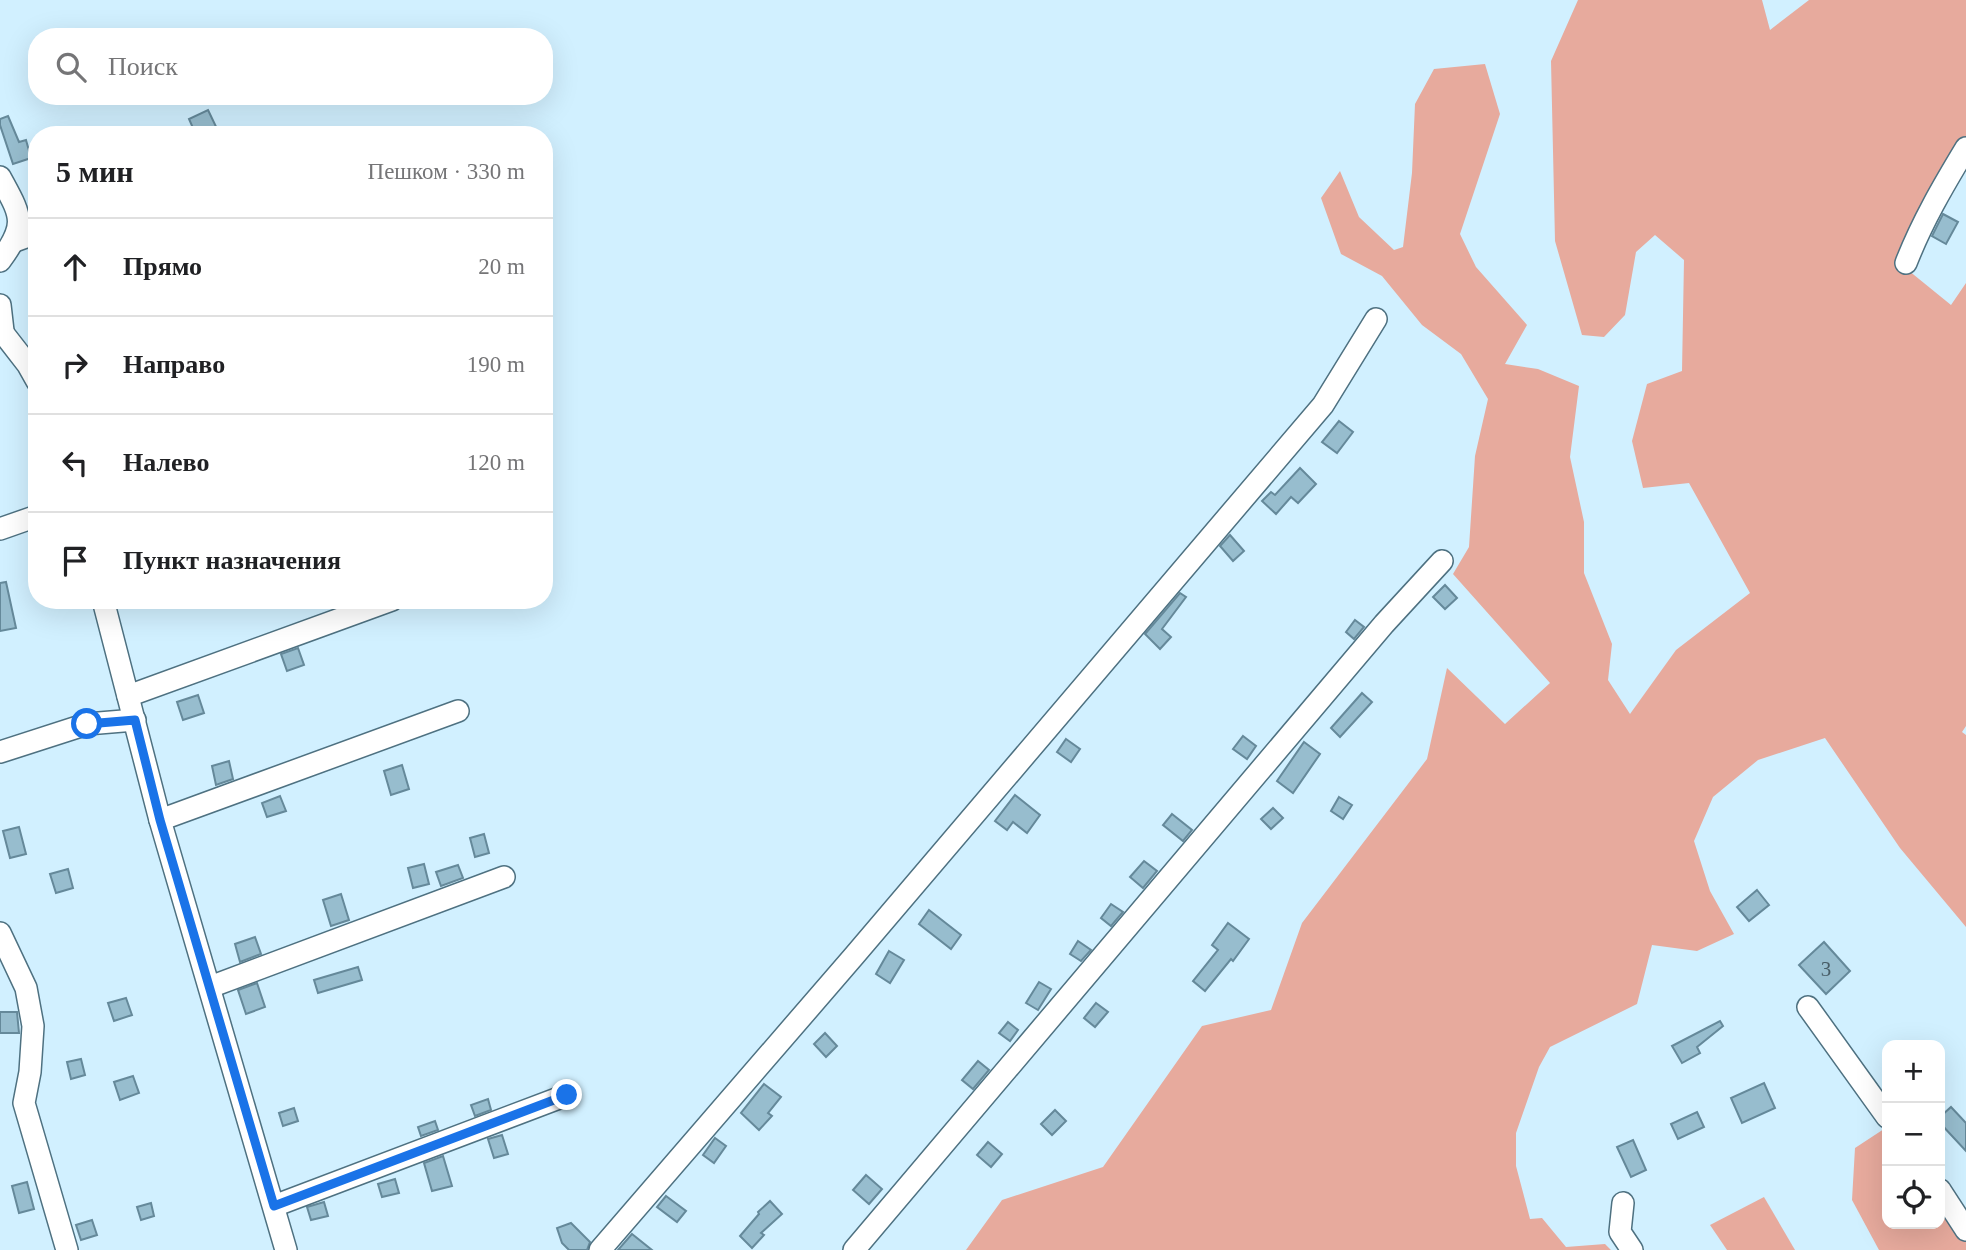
<!DOCTYPE html>
<html lang="ru">
<head>
<meta charset="utf-8">
<style>
  :root { --surface:#fff; --page:#f2f2f2; --text:#202124; --muted:#757577; --line:#e0e0e0 }
  body { margin:0; font-family:Georgia,serif; background:var(--page); color:var(--text) }
  .controls { position:absolute; right:21px; bottom:21px; display:grid; overflow:hidden; border-radius:14px; box-shadow:0 7px 28px #0002 }
  .controls button { width:63px; height:63px; display:grid; place-items:center; padding:0; border:0; border-bottom:2px solid var(--line); background:var(--surface); color:var(--text); font:35px sans-serif }
  .stop { position:absolute; width:21px; height:21px; margin:-16px; border:5px solid #1a73e8; border-radius:50%; background:#fff }
  .stop.end { background:#1a73e8; border-color:#fff; box-shadow:0 2px 7px #0008 }
  .list { margin:0; padding:0; list-style:none }
  h2 { display:flex; justify-content:space-between; align-items:center; height:91px; margin:0; padding:0 28px; font-size:30px }
  h2 small { font-size:23px; font-weight:400; color:var(--muted) }
  .list li { display:grid; grid-template-columns:46px 1fr auto; gap:21px; align-items:center; box-sizing:border-box; height:98px; padding:0 28px; border-top:2px solid var(--line) }
  .list b { display:block; font-size:26px; white-space:nowrap }
  .list em { font-size:23px; font-style:normal; color:var(--muted) }
  .icon { flex:none; width:38px; height:38px; fill:none; stroke:currentColor; stroke-width:2; stroke-linecap:round; stroke-linejoin:round }
  .map { position:relative; flex:none; width:1966px; height:1250px; overflow:hidden }
  .search { position:absolute; background:var(--surface); box-shadow:0 7px 28px #0002; left:28px; top:28px; width:525px; height:77px; display:flex; align-items:center; gap:18px; box-sizing:border-box; padding:0 24px; border-radius:28px; color:var(--muted); font-size:26px }
  .panel { position:absolute; background:var(--surface); box-shadow:0 7px 28px #0002; left:28px; top:126px; width:525px; height:483px; border-radius:28px }
  .map>svg:first-child { display:block }
</style>
</head>
<body>
<div class="map">
<svg width="1966" height="1250" viewBox="0 0 1966 1250">
  <rect width="100%" height="100%" fill="#d1f0ff"/>
  <g fill="#e7aa9d">
    <path d="M 1578,0 L 1762,0 L 1770,30 L 1809,0 L 1966,0 L 1966,136 L 1903,266 L 1951,305 L 1966,283 L 1966,726 L 1962,732 L 1966,735 L 1966,927 L 1900,848 L 1825,738 L 1758,760 L 1713,797 L 1694,841 L 1710,891 L 1734,934 L 1697,951 L 1652,945 L 1637,1004 L 1550,1047 L 1539,1067 L 1516,1133 L 1516,1166 L 1530,1219 L 1542,1218 L 1566,1247 L 1605,1244 L 1611,1250 L 966,1250 L 1002,1200 L 1103,1167 L 1202,1026 L 1271,1010 L 1302,923 L 1427,759 L 1447,668 L 1505,724 L 1550,683 L 1453,574 L 1469,547 L 1475,456 L 1488,399 L 1461,354 L 1422,325 L 1382,276 L 1341,254 L 1321,198 L 1340,171 L 1359,217 L 1394,250 L 1403,247 L 1412,173 L 1415,104 L 1434,69 L 1485,64 L 1500,114 L 1460,234 L 1476,267 L 1527,325 L 1505,364 L 1538,369 L 1579,386 L 1570,457 L 1584,522 L 1584,573 L 1612,644 L 1608,680 L 1630,714 L 1676,650 L 1750,593 L 1689,483 L 1643,488 L 1632,441 L 1647,384 L 1682,371 L 1684,260 L 1655,235 L 1636,252 L 1625,315 L 1604,337 L 1582,335 L 1555,241 L 1551,61 Z"/>
    <path d="M 1887,1127 L 1887,1224 L 1940,1224 L 1940,1182 L 1966,1220 L 1966,1250 L 1879,1250 L 1852,1200 L 1855,1148 Z"/>
    <path d="M 1764,1197 L 1795,1250 L 1727,1250 L 1710,1225 Z"/>
  </g>
  <g fill="#97bdce" stroke="#65899a" stroke-width="2">
    <path d="M 208,110 L 220,135 L 196,135 L 189,119 Z"/>
    <path d="M 8,116 L 19,142 L 26,140 L 31,158 L 13,164 L 0,125 L 0,119 Z"/>
    <path d="M 1943,214 L 1958,222 L 1946,244 L 1932,236 Z"/>
    <path d="M 1339,421 L 1353,432 L 1337,453 L 1322,442 Z"/>
    <path d="M 1300,468 L 1316,484 L 1298,503 L 1291,497 L 1276,514 L 1262,501 L 1271,492 L 1275,495 Z"/>
    <path d="M 1230,535 L 1244,551 L 1233,561 L 1220,546 Z"/>
    <path d="M 6,582 L 16,628 L 0,631 L 0,583 Z"/>
    <path d="M 1445,585 L 1457,598 L 1445,609 L 1433,597 Z"/>
    <path d="M 1180,593 L 1186,597 L 1162,629 L 1171,637 L 1160,649 L 1145,634 Z"/>
    <path d="M 1355,620 L 1364,627 L 1354,639 L 1346,632 Z"/>
    <path d="M 298,648 L 304,665 L 287,671 L 281,654 Z"/>
    <path d="M 1362,693 L 1372,702 L 1340,737 L 1331,728 Z"/>
    <path d="M 198,695 L 204,713 L 183,720 L 177,702 Z"/>
    <path d="M 1243,736 L 1256,746 L 1247,759 L 1233,749 Z"/>
    <path d="M 1066,739 L 1080,749 L 1071,762 L 1057,752 Z"/>
    <path d="M 1304,742 L 1320,754 L 1293,793 L 1277,781 Z"/>
    <path d="M 229,761 L 233,779 L 216,785 L 212,766 Z"/>
    <path d="M 402,765 L 409,789 L 391,795 L 384,771 Z"/>
    <path d="M 1015,795 L 1040,815 L 1027,833 L 1013,822 L 1007,830 L 995,821 Z"/>
    <path d="M 280,796 L 286,811 L 267,817 L 262,803 Z"/>
    <path d="M 1339,797 L 1352,805 L 1343,819 L 1331,811 Z"/>
    <path d="M 1273,808 L 1283,818 L 1271,829 L 1261,819 Z"/>
    <path d="M 1172,814 L 1192,830 L 1183,841 L 1163,825 Z"/>
    <path d="M 19,827 L 26,854 L 10,858 L 3,831 Z"/>
    <path d="M 484,834 L 489,853 L 475,857 L 470,838 Z"/>
    <path d="M 1144,861 L 1157,871 L 1143,888 L 1130,877 Z"/>
    <path d="M 424,864 L 429,884 L 413,888 L 408,868 Z"/>
    <path d="M 458,865 L 463,878 L 441,886 L 436,872 Z"/>
    <path d="M 68,869 L 73,888 L 56,893 L 50,874 Z"/>
    <path d="M 1757,890 L 1769,905 L 1749,921 L 1737,907 Z"/>
    <path d="M 341,894 L 349,920 L 331,926 L 323,900 Z"/>
    <path d="M 1111,904 L 1123,912 L 1111,926 L 1101,918 Z"/>
    <path d="M 929,910 L 961,935 L 951,949 L 919,924 Z"/>
    <path d="M 1228,923 L 1249,939 L 1233,961 L 1231,959 L 1205,991 L 1193,981 L 1218,950 L 1212,945 Z"/>
    <path d="M 255,937 L 261,954 L 240,962 L 235,944 Z"/>
    <path d="M 1078,941 L 1091,950 L 1081,961 L 1070,954 Z"/>
    <path d="M 1824,942 L 1850,971 L 1826,994 L 1799,965 Z"/>
    <path d="M 889,951 L 904,960 L 890,983 L 876,974 Z"/>
    <path d="M 358,967 L 362,980 L 318,993 L 314,980 Z"/>
    <path d="M 1039,982 L 1051,989 L 1038,1010 L 1026,1003 Z"/>
    <path d="M 257,983 L 265,1007 L 246,1014 L 238,990 Z"/>
    <path d="M 126,998 L 132,1015 L 114,1021 L 108,1003 Z"/>
    <path d="M 1096,1003 L 1108,1012 L 1095,1027 L 1084,1018 Z"/>
    <path d="M 0,1012 L 17,1012 L 19,1033 L 0,1033 Z"/>
    <path d="M 1720,1021 L 1723,1026 L 1697,1047 L 1700,1053 L 1682,1063 L 1672,1046 Z"/>
    <path d="M 1008,1022 L 1018,1030 L 1010,1041 L 999,1033 Z"/>
    <path d="M 825,1033 L 837,1046 L 826,1057 L 814,1044 Z"/>
    <path d="M 81,1059 L 85,1075 L 71,1079 L 67,1062 Z"/>
    <path d="M 978,1061 L 989,1070 L 973,1089 L 962,1080 Z"/>
    <path d="M 133,1076 L 139,1093 L 120,1100 L 114,1082 Z"/>
    <path d="M 1764,1083 L 1775,1108 L 1742,1123 L 1731,1098 Z"/>
    <path d="M 764,1084 L 781,1097 L 768,1113 L 772,1116 L 759,1130 L 741,1113 Z"/>
    <path d="M 488,1099 L 491,1110 L 475,1116 L 471,1105 Z"/>
    <path d="M 1951,1107 L 1966,1123 L 1966,1151 L 1940,1123 L 1940,1117 Z"/>
    <path d="M 294,1108 L 298,1121 L 283,1126 L 279,1113 Z"/>
    <path d="M 1055,1110 L 1066,1121 L 1052,1135 L 1041,1124 Z"/>
    <path d="M 1697,1112 L 1704,1127 L 1678,1139 L 1671,1124 Z"/>
    <path d="M 435,1121 L 438,1130 L 421,1136 L 418,1127 Z"/>
    <path d="M 502,1135 L 508,1154 L 494,1158 L 488,1139 Z"/>
    <path d="M 715,1138 L 726,1146 L 714,1163 L 703,1155 Z"/>
    <path d="M 1633,1140 L 1646,1170 L 1631,1177 L 1617,1147 Z"/>
    <path d="M 988,1142 L 1002,1154 L 991,1167 L 977,1155 Z"/>
    <path d="M 443,1156 L 452,1186 L 432,1191 L 424,1163 Z"/>
    <path d="M 866,1175 L 882,1189 L 869,1204 L 853,1190 Z"/>
    <path d="M 395,1179 L 399,1193 L 382,1197 L 378,1184 Z"/>
    <path d="M 27,1182 L 34,1209 L 19,1213 L 12,1186 Z"/>
    <path d="M 666,1196 L 686,1211 L 677,1222 L 657,1207 Z"/>
    <path d="M 770,1201 L 782,1214 L 761,1233 L 764,1235 L 752,1248 L 740,1236 L 759,1214 L 758,1212 Z"/>
    <path d="M 324,1202 L 328,1216 L 311,1220 L 307,1207 Z"/>
    <path d="M 151,1203 L 154,1216 L 141,1220 L 137,1207 Z"/>
    <path d="M 92,1220 L 97,1235 L 81,1240 L 76,1225 Z"/>
    <path d="M 571,1223 L 590,1242 L 587,1250 L 569,1250 L 562,1243 L 557,1228 Z"/>
    <path d="M 632,1234 L 652,1250 L 618,1250 Z"/>
  </g>
  <g fill="none" stroke-linecap="round" stroke-linejoin="round">
    <defs>
      <g id="minor">
        <path d="M 0,177 C 21,216 28,223 0,261"/>
        <path d="M 15,241 L 37,233"/>
        <path d="M 1906,263 C 1922,222 1943,186 1966,148"/>
        <path d="M 0,305 L 3,331"/>
        <path d="M 0,329 L 28,365 L 37,381"/>
        <path d="M 0,529 L 37,516"/>
        <path d="M 103,600 L 160,820 L 286,1250"/>
        <path d="M 128,696 L 392,600"/>
        <path d="M 0,752 L 87,724 L 135,720"/>
        <path d="M 160,820 L 458,711"/>
        <path d="M 0,933 L 26,988 L 33,1026 L 30,1072 L 24,1103 L 67,1250"/>
        <path d="M 210,987 L 504,877"/>
        <path d="M 1808,1007 L 1887,1117"/>
        <path d="M 1940,1190 L 1966,1230"/>
        <path d="M 1623,1203 L 1620,1232 L 1632,1250"/>
        <path d="M 274,1206 L 567,1095"/>
        <path d="M 600,1250 L 854,956 L 1323,405 L 1376,319"/>
        <path d="M 854,1250 L 1384,624 L 1442,561"/>
      </g>
    </defs>
    <use href="#minor" stroke="#4e7181" stroke-width="24"/>
    <use href="#minor" stroke="#fff" stroke-width="21"/>
  </g>
  <g fill="none" stroke-linecap="round" stroke-linejoin="round">
    <path stroke="#1a73e8" stroke-width="9" d="M 87,724 L 135,720 L 160,820 L 274,1206 L 567,1095"/>
  </g>
  <g text-anchor="middle" stroke-width="5" stroke-linejoin="round" paint-order="stroke">
    <g font-size="21" fill="#485d67">
      <text x="1826" y="976">3</text>
    </g>
  </g>
</svg>
<div class="controls">
<button>+</button>
<button>−</button>
<button><svg class="icon" aria-label="locate" viewBox="0 0 24 24"><circle cx="12" cy="12" r="6"/><path d="M12 2v4M12 18v4M2 12h4M18 12h4"/></svg></button>
</div>
<div class="stop" style="left:87px;top:724px"></div>
<div class="stop end" style="left:567px;top:1095px"></div>
<div class="search"><svg class="icon" aria-label="search" viewBox="0 0 24 24"><circle cx="10" cy="10" r="6"/><path d="M15 15l6 6"/></svg>Поиск</div>
<section class="panel">
<h2>5 мин<small>Пешком · 330 m</small></h2>
<ul class="list">
<li><svg class="icon" aria-label="ahead" viewBox="0 0 24 24"><path d="M12 20V5M6 11l6-6 6 6"/></svg><div><b>Прямо</b></div><em>20 m</em></li>
<li><svg class="icon" aria-label="right" viewBox="0 0 24 24"><path d="M7 20v-9h11M14 6l5 5-5 5"/></svg><div><b>Направо</b></div><em>190 m</em></li>
<li><svg class="icon" aria-label="left" viewBox="0 0 24 24"><path d="M17 20v-9H6M10 6l-5 5 5 5"/></svg><div><b>Налево</b></div><em>120 m</em></li>
<li><svg class="icon" aria-label="arrive" viewBox="0 0 24 24"><path d="M6 21V4h12l-3 4 3 4H6"/></svg><div><b>Пункт назначения</b></div></li>
</ul>
</section>
</div>
</body>
</html>
